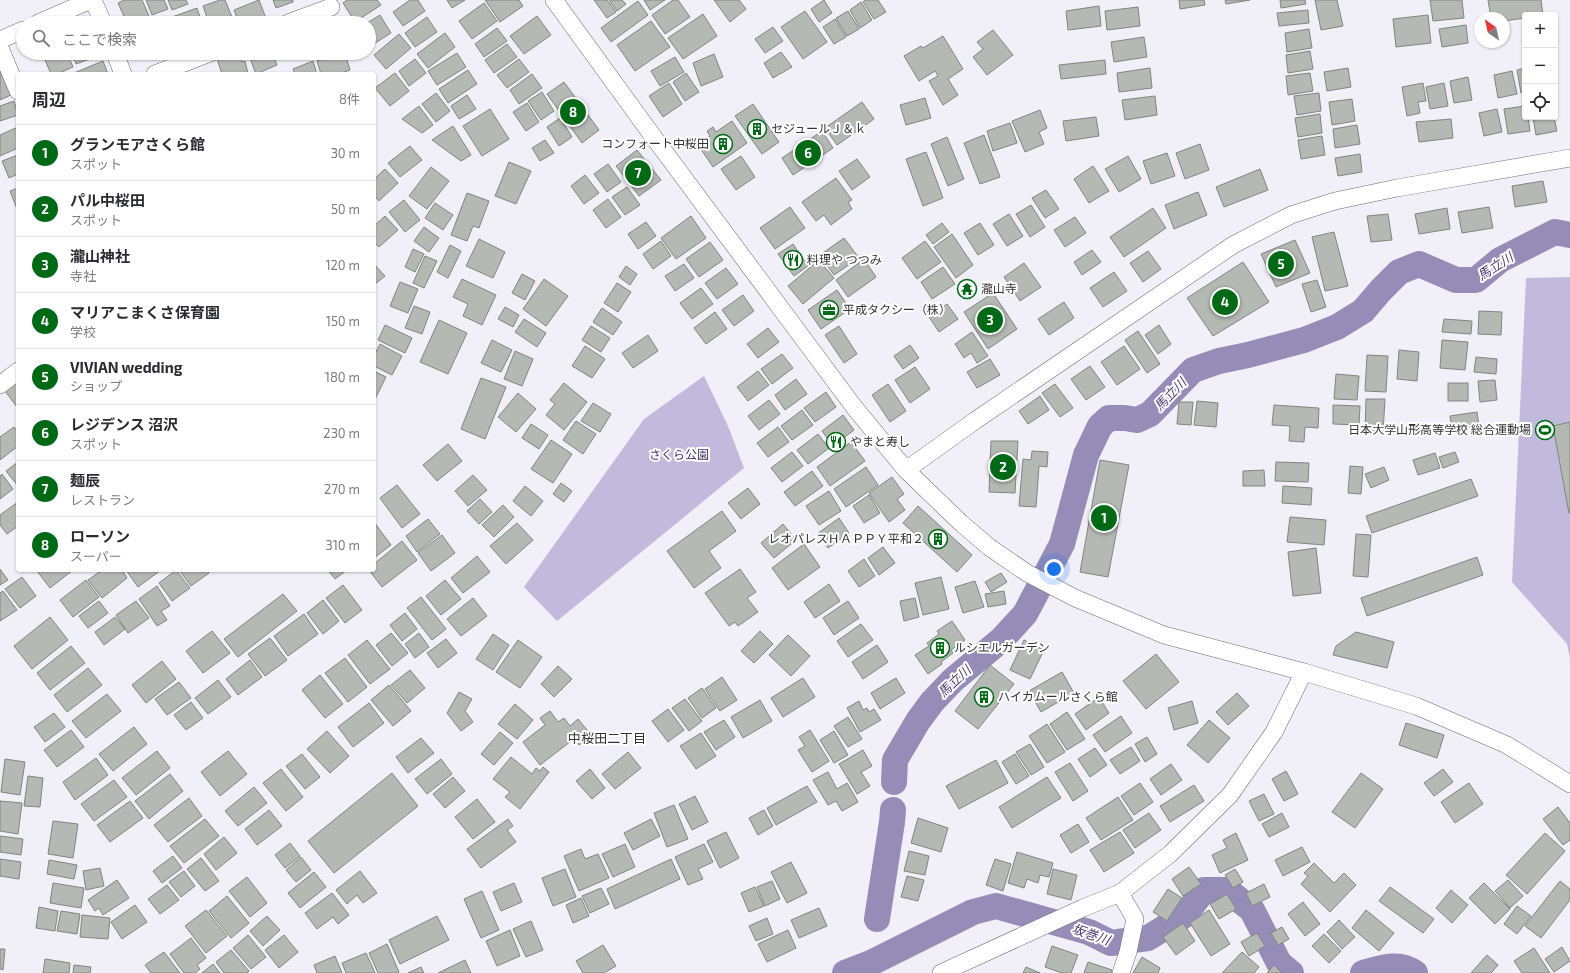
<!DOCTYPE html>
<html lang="ja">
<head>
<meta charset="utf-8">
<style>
  :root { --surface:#fff; --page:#f7f7f7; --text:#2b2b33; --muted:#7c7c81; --line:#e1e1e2; --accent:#006916 }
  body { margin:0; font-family:"Exo 2","Noto Sans JP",sans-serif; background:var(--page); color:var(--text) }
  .controls { position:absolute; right:12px; top:12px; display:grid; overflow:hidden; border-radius:4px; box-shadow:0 1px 3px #0004 }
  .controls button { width:36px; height:36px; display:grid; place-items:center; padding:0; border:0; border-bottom:1px solid var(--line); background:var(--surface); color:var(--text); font:20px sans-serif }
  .compass { position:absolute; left:1474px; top:12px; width:36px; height:36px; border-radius:50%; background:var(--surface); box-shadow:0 1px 3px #0004; rotate:326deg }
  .you { position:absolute; left:1054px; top:569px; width:14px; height:14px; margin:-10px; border:3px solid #fff; border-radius:50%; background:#1a73e8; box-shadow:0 0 0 6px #1a73e833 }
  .badge { display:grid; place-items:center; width:26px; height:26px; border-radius:50%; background:var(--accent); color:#fff; font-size:13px; font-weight:700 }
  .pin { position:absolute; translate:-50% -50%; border:2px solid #fff; box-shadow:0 1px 4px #0006 }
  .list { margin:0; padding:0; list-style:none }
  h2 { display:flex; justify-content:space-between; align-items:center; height:52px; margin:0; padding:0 16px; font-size:17px }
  h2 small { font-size:13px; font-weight:400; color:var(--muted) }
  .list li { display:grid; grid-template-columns:26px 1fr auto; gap:12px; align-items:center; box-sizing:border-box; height:56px; padding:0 16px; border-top:1px solid var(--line) }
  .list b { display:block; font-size:15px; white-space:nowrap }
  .list p { margin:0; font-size:13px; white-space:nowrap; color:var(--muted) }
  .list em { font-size:13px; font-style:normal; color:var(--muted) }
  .icon { flex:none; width:22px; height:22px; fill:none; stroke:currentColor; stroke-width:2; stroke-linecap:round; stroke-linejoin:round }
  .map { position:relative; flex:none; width:1570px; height:973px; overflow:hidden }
  .search { position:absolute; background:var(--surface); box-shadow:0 1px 3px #0004; left:16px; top:16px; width:360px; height:44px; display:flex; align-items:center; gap:10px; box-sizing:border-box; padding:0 14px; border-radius:22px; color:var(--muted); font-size:15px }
  .panel { position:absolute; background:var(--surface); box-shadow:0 1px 3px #0004; left:16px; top:72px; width:360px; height:500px; border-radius:4px }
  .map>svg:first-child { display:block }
</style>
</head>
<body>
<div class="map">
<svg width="1570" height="973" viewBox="0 0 1570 973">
  <rect width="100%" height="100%" fill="#f1eff8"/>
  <g fill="#c1badd">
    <path d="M 1570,277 L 1570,658 L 1567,644 L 1512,582 L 1526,278 Z"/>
    <path d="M 704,376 L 728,426 L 744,468 L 557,621 L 524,587 L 644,419 Z"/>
  </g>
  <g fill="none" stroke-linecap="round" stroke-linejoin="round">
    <g stroke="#968cb8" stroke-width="26">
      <path d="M 894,782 L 895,760 L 918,721 L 932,702 L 953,680 L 1001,640 L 1025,614 L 1062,544 L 1086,455 L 1100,426 L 1109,418 L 1125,418 L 1137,420 L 1150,414 L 1193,370 L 1219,361 L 1248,355 L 1304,340 L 1337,327 L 1363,311 L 1381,290 L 1399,272 L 1419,264 L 1456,280 L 1476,280 L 1500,260 L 1555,232 L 1570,235"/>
      <path d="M 877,919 L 892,822 L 893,810"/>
      <path d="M 845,973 L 871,963 L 973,912 L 996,906 L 1089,932 L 1111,943 L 1148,938 L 1185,915 L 1204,890 L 1227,890 L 1252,910 L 1279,963 L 1291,973"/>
      <path d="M 1363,973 C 1381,968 1399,961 1415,973"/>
    </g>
  </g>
  <g fill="#b4bab3" stroke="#7f857f">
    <path d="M 124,0 L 142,0 L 150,18 L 138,23 L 127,23 L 118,3 Z"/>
    <path d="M 146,0 L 164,0 L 168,9 L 152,15 Z"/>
    <path d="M 168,0 L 186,0 L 188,4 L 172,10 Z"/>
    <path d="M 220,0 L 225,0 L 232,17 L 216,23 L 209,23 L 203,6 Z"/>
    <path d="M 259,0 L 267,21 L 263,23 L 239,23 L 234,10 Z"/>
    <path d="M 273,0 L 293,0 L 293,2 L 276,8 Z"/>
    <path d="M 347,0 L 377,0 L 381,5 L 355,22 L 343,3 Z"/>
    <path d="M 410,0 L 418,0 L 425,11 L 403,26 L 393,12 Z"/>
    <path d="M 447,0 L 465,0 L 452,8 Z"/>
    <path d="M 485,0 L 519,0 L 523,6 L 500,22 Z"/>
    <path d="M 594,0 L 607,0 L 616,12 L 607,18 Z"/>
    <path d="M 609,0 L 622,0 L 626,4 L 617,11 Z"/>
    <path d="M 644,0 L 665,0 L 650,10 Z"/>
    <path d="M 673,0 L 678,0 L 690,17 L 665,34 L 652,15 Z"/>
    <path d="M 714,0 L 739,0 L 746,9 L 730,22 Z"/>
    <path d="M 824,0 L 832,13 L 819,22 L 811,9 Z"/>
    <path d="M 865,0 L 878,0 L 886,12 L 874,19 L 863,2 Z"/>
    <path d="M 1179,0 L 1204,0 L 1205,5 L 1180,9 Z"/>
    <path d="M 1225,0 L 1250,0 L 1226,4 Z"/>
    <path d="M 1280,0 L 1305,0 L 1306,4 L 1281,8 Z"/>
    <path d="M 1315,0 L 1337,0 L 1343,26 L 1321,30 Z"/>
    <path d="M 1430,0 L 1462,0 L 1464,18 L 1433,21 Z"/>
    <path d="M 1488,0 L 1541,0 L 1543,15 L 1525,15 L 1525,18 L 1504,21 L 1504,18 L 1491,18 Z"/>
    <path d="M 638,1 L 648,15 L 611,42 L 601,28 Z"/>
    <path d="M 861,2 L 872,20 L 860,28 L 850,10 Z"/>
    <path d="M 484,3 L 497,21 L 472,39 L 459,21 Z"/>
    <path d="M 1099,6 L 1101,26 L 1068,30 L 1066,11 Z"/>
    <path d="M 1138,7 L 1140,26 L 1107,30 L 1105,11 Z"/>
    <path d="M 197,8 L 202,23 L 174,23 L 172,17 Z"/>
    <path d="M 1308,10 L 1309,23 L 1279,26 L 1277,13 Z"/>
    <path d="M 805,11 L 827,42 L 803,59 L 781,27 Z"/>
    <path d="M 848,11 L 859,29 L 847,36 L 836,18 Z"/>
    <path d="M 330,14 L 333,23 L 305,23 Z"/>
    <path d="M 703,14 L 717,36 L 683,59 L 668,38 Z"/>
    <path d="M 380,15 L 391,33 L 369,47 L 369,23 L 367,23 Z"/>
    <path d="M 1428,15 L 1431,43 L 1396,47 L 1393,19 Z"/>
    <path d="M 84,16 L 87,23 L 68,23 Z"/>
    <path d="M 537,16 L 551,35 L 524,54 L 510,36 Z"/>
    <path d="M 427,17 L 437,32 L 415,47 L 405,33 Z"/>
    <path d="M 835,19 L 846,37 L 834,44 L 823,27 Z"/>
    <path d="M 651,21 L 670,47 L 635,71 L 617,45 Z"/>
    <path d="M 1466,25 L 1468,43 L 1442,47 L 1439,29 Z"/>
    <path d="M 773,27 L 783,41 L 765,53 L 755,39 Z"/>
    <path d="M 497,28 L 507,41 L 484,57 L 475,44 Z"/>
    <path d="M 1309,29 L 1312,48 L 1287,52 L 1285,33 Z"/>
    <path d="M 993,30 L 1013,55 L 987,75 L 973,57 L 983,49 L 977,42 Z"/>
    <path d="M 445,33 L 455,47 L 428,68 L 417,54 Z"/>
    <path d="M 399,34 L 411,48 L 386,69 L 374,55 Z"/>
    <path d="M 943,36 L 963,69 L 948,79 L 958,95 L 943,105 L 929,81 L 938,76 L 935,71 L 919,81 L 904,56 L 921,46 L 923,48 Z"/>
    <path d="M 1144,37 L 1147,57 L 1114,62 L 1111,42 Z"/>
    <path d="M 507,44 L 517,57 L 494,73 L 485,60 Z"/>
    <path d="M 1310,51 L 1313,69 L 1288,73 L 1286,55 Z"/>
    <path d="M 781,52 L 792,67 L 773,78 L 764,63 Z"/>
    <path d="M 42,53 L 67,53 L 73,67 L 57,74 L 51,74 Z"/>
    <path d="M 72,53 L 99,53 L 100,55 L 76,64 Z"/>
    <path d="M 143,53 L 171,53 L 172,56 L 144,56 Z"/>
    <path d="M 240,53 L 242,62 L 245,61 L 248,74 L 222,74 L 217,59 Z"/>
    <path d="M 248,53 L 272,53 L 277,65 L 256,74 Z"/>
    <path d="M 342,53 L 345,53 L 350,70 L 339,74 L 321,74 L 317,61 Z"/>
    <path d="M 457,53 L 466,67 L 437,85 L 428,71 Z"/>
    <path d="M 714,54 L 723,77 L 701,86 L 693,63 Z"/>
    <path d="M 675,57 L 684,72 L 660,86 L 651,71 Z"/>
    <path d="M 415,59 L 426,73 L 409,86 L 399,71 Z"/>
    <path d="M 519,59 L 529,72 L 507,88 L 497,75 Z"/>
    <path d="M 1105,60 L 1106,74 L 1061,79 L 1059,65 Z"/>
    <path d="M 103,61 L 108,74 L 74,74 L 74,73 Z"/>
    <path d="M 313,61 L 317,74 L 295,74 L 293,69 Z"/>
    <path d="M 1150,68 L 1152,88 L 1119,92 L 1117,73 Z"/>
    <path d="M 1348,68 L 1351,87 L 1327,91 L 1324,72 Z"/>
    <path d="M 1525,68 L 1525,92 L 1521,93 L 1517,70 Z"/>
    <path d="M 0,70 L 11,95 L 0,100 Z"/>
    <path d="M 468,70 L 477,84 L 448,103 L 439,89 Z"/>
    <path d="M 1512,71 L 1517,94 L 1498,98 L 1494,75 Z"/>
    <path d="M 395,73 L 409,91 L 390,106 L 375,88 Z"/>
    <path d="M 686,73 L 699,92 L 685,101 L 673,82 Z"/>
    <path d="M 1310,73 L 1313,91 L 1288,95 L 1286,76 Z"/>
    <path d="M 532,74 L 542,88 L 519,104 L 510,90 Z"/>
    <path d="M 1468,77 L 1472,100 L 1454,103 L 1450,81 Z"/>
    <path d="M 564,82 L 599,130 L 582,143 L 547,94 Z"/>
    <path d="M 669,83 L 682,104 L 663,117 L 649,96 Z"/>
    <path d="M 1423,83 L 1426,101 L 1418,102 L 1420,113 L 1407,116 L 1402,87 Z"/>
    <path d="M 1444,83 L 1448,106 L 1430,109 L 1426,87 Z"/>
    <path d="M 542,92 L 554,111 L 541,120 L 528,101 Z"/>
    <path d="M 436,93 L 450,111 L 436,122 L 422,104 Z"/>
    <path d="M 1319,93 L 1321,111 L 1297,115 L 1294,96 Z"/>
    <path d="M 467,95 L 476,109 L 459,119 L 451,106 Z"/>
    <path d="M 1155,96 L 1157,115 L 1125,120 L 1122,100 Z"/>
    <path d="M 925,98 L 931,118 L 906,125 L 900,105 Z"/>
    <path d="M 1352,99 L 1355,121 L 1332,125 L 1329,102 Z"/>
    <path d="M 14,101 L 18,115 L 0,121 L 0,106 Z"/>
    <path d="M 862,102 L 874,119 L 837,145 L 825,128 Z"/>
    <path d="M 527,103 L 539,122 L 526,131 L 513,112 Z"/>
    <path d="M 753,104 L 779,142 L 762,154 L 735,116 Z"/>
    <path d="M 419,106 L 433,125 L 422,133 L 402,119 Z"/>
    <path d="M 1525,106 L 1525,117 L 1528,117 L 1530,131 L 1508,134 L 1504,109 Z"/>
    <path d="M 490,109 L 509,139 L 482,156 L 463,126 Z"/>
    <path d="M 1497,109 L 1502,132 L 1484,136 L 1479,113 Z"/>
    <path d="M 1040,110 L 1047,128 L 1039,132 L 1044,144 L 1025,152 L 1012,121 Z"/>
    <path d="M 1320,114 L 1322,133 L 1298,137 L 1295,118 Z"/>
    <path d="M 1096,117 L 1099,136 L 1066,141 L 1063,121 Z"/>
    <path d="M 1533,117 L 1554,117 L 1557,131 L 1536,135 Z"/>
    <path d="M 560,118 L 572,137 L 559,146 L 547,127 Z"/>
    <path d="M 1451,119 L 1453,138 L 1419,142 L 1416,122 Z"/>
    <path d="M 732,121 L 747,143 L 713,167 L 698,145 L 710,136 L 707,131 L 713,127 L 716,132 Z"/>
    <path d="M 1010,123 L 1017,143 L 993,151 L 987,131 Z"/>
    <path d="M 1357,125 L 1360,144 L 1335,148 L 1333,129 Z"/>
    <path d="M 453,126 L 471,155 L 461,161 L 432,140 Z"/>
    <path d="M 18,127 L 18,148 L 0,156 L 0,135 Z"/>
    <path d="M 822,131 L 833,148 L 793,175 L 782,158 Z"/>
    <path d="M 984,135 L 1000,177 L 980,184 L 964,143 Z"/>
    <path d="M 1322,136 L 1325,155 L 1301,159 L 1298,140 Z"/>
    <path d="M 947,137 L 964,179 L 948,186 L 931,144 Z"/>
    <path d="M 545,140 L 554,153 L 540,161 L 532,148 Z"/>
    <path d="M 1200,144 L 1209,170 L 1185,179 L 1176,153 Z"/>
    <path d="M 410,146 L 422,160 L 400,177 L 388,163 Z"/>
    <path d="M 637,150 L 661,180 L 639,196 L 616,166 Z"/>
    <path d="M 926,152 L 943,198 L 923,206 L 906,159 Z"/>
    <path d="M 1167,153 L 1175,176 L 1151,184 L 1143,161 Z"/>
    <path d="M 1360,154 L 1362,172 L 1338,176 L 1335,158 Z"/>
    <path d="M 18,155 L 18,174 L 9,178 L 2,161 Z"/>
    <path d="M 741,156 L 755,177 L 736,190 L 721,169 Z"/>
    <path d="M 1128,156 L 1141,179 L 1119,192 L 1105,169 Z"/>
    <path d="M 857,159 L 870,177 L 852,190 L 839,171 Z"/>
    <path d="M 509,162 L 531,171 L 516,204 L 495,196 Z"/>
    <path d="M 608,164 L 621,182 L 607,192 L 594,174 Z"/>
    <path d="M 1093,166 L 1109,191 L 1089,203 L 1074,179 Z"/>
    <path d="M 431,167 L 449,181 L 427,209 L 409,196 Z"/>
    <path d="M 385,169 L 398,183 L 379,201 L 374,195 L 374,179 Z"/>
    <path d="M 1260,169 L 1268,190 L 1224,207 L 1216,187 Z"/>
    <path d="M 585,175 L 599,193 L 584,204 L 571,186 Z"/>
    <path d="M 836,178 L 852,200 L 848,202 L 852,209 L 831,225 L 824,215 L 816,221 L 802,202 Z"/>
    <path d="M 1543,181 L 1547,202 L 1515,207 L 1512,186 Z"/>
    <path d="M 627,187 L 640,205 L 625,215 L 612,197 Z"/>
    <path d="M 18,188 L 18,209 L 17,209 L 10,191 Z"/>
    <path d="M 1046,190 L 1059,209 L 1045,218 L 1032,198 Z"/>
    <path d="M 1198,192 L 1207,215 L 1174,229 L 1165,205 Z"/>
    <path d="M 467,193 L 489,201 L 479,228 L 473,226 L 467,241 L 451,235 Z"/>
    <path d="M 608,199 L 621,217 L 606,228 L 593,210 Z"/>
    <path d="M 404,200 L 420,220 L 405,232 L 389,212 Z"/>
    <path d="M 435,203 L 453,215 L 443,230 L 425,218 Z"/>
    <path d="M 1031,205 L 1045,227 L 1030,237 L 1016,214 Z"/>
    <path d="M 790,207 L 805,228 L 775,249 L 760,228 Z"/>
    <path d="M 1489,207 L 1493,228 L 1462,233 L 1458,212 Z"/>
    <path d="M 1153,208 L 1166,228 L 1124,257 L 1110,237 Z"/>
    <path d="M 1447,208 L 1450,229 L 1419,234 L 1415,214 Z"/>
    <path d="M 1009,214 L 1023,236 L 1007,246 L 993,224 Z"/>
    <path d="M 1388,214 L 1392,240 L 1371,242 L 1367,216 Z"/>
    <path d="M 385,216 L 398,230 L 379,247 L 374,242 L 374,226 Z"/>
    <path d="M 691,216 L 706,238 L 676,259 L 661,238 Z"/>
    <path d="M 1075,217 L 1086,233 L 1065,247 L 1054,230 Z"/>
    <path d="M 646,222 L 656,236 L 638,249 L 628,234 Z"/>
    <path d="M 942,223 L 949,232 L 933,244 L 926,235 Z"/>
    <path d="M 980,223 L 994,245 L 978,255 L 964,233 Z"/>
    <path d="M 424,227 L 439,238 L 429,252 L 414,241 Z"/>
    <path d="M 1334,232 L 1348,286 L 1325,291 L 1312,237 Z"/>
    <path d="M 952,234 L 973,265 L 956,278 L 934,247 Z"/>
    <path d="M 844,238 L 859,258 L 834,275 L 820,255 Z"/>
    <path d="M 479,239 L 505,252 L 493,278 L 466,266 Z"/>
    <path d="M 1295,240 L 1310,273 L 1276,287 L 1261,254 Z"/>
    <path d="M 661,241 L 671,256 L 653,269 L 643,254 Z"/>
    <path d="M 925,241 L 941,262 L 917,279 L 902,258 Z"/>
    <path d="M 710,242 L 723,260 L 699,277 L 686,259 Z"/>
    <path d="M 793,244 L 808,266 L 794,276 L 778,254 Z"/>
    <path d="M 450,245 L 461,251 L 448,278 L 437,272 Z"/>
    <path d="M 413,249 L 424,254 L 415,272 L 405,267 Z"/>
    <path d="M 1092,250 L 1101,262 L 1082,275 L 1074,262 Z"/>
    <path d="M 1148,251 L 1161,269 L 1143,282 L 1130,263 Z"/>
    <path d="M 425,256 L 437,261 L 424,288 L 413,283 Z"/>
    <path d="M 864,259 L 876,277 L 848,297 L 836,280 Z"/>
    <path d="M 819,260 L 834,278 L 803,304 L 788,286 Z"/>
    <path d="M 1243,262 L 1269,302 L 1213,336 L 1187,298 Z"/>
    <path d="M 1024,263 L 1041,287 L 1020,301 L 1004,277 Z"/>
    <path d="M 374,264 L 385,276 L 374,285 Z"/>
    <path d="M 684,264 L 694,278 L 675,291 L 665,276 Z"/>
    <path d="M 626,266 L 637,274 L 630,285 L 619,277 Z"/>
    <path d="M 943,267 L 955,284 L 932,299 L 921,282 Z"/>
    <path d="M 726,268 L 738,284 L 717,299 L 705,283 Z"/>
    <path d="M 1114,272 L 1127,291 L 1103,307 L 1090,288 Z"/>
    <path d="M 522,274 L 535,281 L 525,300 L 512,293 Z"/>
    <path d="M 462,279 L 496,295 L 482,325 L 463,316 L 468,304 L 453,297 Z"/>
    <path d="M 544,279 L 568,296 L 546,326 L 523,309 Z"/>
    <path d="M 1317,280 L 1326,307 L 1311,312 L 1302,284 Z"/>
    <path d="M 400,282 L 418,289 L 408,313 L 390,306 Z"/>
    <path d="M 617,283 L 631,292 L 618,312 L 604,303 Z"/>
    <path d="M 701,288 L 713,304 L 692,319 L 680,303 Z"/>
    <path d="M 837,290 L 850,309 L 821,329 L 808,310 Z"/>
    <path d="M 993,293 L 1017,329 L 988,349 L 964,312 Z"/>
    <path d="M 743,295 L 754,311 L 734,326 L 722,310 Z"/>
    <path d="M 1064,302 L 1074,318 L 1049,335 L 1038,319 Z"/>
    <path d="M 947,304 L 958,319 L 939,332 L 929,317 Z"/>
    <path d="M 414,306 L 430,312 L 422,334 L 405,328 Z"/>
    <path d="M 505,307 L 519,315 L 513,327 L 498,319 Z"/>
    <path d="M 602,308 L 622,322 L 613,335 L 593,322 Z"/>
    <path d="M 1479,311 L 1502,312 L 1501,335 L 1478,334 Z"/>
    <path d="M 715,312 L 727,329 L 706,344 L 694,328 Z"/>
    <path d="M 524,319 L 546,333 L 537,347 L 515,332 Z"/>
    <path d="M 1444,319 L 1472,321 L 1471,334 L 1442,332 Z"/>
    <path d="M 439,320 L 467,333 L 448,374 L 420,362 Z"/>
    <path d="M 385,325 L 412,338 L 405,353 L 378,340 Z"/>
    <path d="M 1159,325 L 1171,344 L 1158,354 L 1145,335 Z"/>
    <path d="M 591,326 L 610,338 L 601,352 L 582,340 Z"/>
    <path d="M 839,326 L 857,354 L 844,363 L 825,335 Z"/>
    <path d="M 768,328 L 779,342 L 758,358 L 747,344 Z"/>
    <path d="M 1138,331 L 1160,364 L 1147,373 L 1125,340 Z"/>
    <path d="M 972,332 L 988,356 L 977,363 L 971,353 L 964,358 L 955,344 Z"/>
    <path d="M 648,335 L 658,351 L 633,368 L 622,353 Z"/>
    <path d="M 492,340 L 512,350 L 501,372 L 481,363 Z"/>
    <path d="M 1442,340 L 1468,342 L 1465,370 L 1440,368 Z"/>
    <path d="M 380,344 L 402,356 L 392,375 L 374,366 L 374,356 Z"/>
    <path d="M 910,345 L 919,358 L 903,369 L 894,356 Z"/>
    <path d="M 585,346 L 605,359 L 592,378 L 572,366 Z"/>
    <path d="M 1124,346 L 1140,369 L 1117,385 L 1101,362 Z"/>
    <path d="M 1399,350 L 1419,352 L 1417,381 L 1397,379 Z"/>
    <path d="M 515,351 L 533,359 L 522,386 L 504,379 Z"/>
    <path d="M 782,354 L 793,368 L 772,384 L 761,369 Z"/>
    <path d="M 1367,355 L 1388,356 L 1386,392 L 1365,391 Z"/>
    <path d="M 1476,357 L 1497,359 L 1496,374 L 1474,372 Z"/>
    <path d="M 990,359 L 1000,375 L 977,388 L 967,372 Z"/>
    <path d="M 1090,366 L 1105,387 L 1086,400 L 1071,379 Z"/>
    <path d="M 915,367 L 930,389 L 910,403 L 895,380 Z"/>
    <path d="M 374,371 L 386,377 L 374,401 Z"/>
    <path d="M 758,371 L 769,385 L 748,401 L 737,387 Z"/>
    <path d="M 1336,374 L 1359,376 L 1357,400 L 1334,399 Z"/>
    <path d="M 481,378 L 506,387 L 485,439 L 461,429 Z"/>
    <path d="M 796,379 L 807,394 L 785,410 L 775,395 Z"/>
    <path d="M 1495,380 L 1497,400 L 1480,402 L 1478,381 Z"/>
    <path d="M 18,381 L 18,406 L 17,407 L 5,391 Z"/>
    <path d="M 564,383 L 587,402 L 564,430 L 546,415 L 555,404 L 550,400 Z"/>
    <rect x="1448" y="383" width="20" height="18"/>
    <path d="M 888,384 L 906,411 L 890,422 L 872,395 Z"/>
    <path d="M 1055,384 L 1073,408 L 1060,417 L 1042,393 Z"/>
    <path d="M 826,392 L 836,407 L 815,422 L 804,408 Z"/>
    <path d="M 518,393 L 536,409 L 516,432 L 498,417 Z"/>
    <path d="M 1040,396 L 1049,410 L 1028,424 L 1019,411 Z"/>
    <path d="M 1366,399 L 1385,399 L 1383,433 L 1365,433 Z"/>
    <path d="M 769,400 L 780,414 L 759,430 L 748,416 Z"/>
    <path d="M 1197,401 L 1218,403 L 1216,427 L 1194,425 Z"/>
    <path d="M 1179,402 L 1193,402 L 1191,425 L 1177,424 Z"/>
    <path d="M 593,403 L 611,414 L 600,432 L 581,421 Z"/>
    <path d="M 1274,405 L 1319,408 L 1318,428 L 1305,427 L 1304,442 L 1289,441 L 1290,426 L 1272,425 Z"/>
    <path d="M 1333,405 L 1360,406 L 1359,425 L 1333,424 Z"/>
    <path d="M 802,410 L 813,425 L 792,440 L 781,426 Z"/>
    <path d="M 1477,412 L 1479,426 L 1452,430 L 1450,416 Z"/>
    <path d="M 843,415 L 854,430 L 833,446 L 822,431 Z"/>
    <path d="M 576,421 L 596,434 L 583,454 L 563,440 Z"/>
    <path d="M 1570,422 L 1570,513 L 1569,513 L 1553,426 Z"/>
    <path d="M 531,424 L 548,435 L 539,449 L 522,438 Z"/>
    <path d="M 14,427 L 18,432 L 18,446 L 0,460 L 0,437 Z"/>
    <path d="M 778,427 L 789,442 L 768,457 L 757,443 Z"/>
    <path d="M 818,434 L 829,448 L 808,464 L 797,450 Z"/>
    <path d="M 551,440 L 572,454 L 553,483 L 531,469 Z"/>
    <path d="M 991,441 L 1018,441 L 1015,493 L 989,492 Z"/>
    <path d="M 851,442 L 865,461 L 830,486 L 817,467 Z"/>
    <path d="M 448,444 L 462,461 L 437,481 L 423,465 Z"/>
    <path d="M 1032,451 L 1048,452 L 1047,467 L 1039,466 L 1036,507 L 1019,506 L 1023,459 L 1031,460 Z"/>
    <path d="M 792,452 L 803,466 L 782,482 L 771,468 Z"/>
    <path d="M 1455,452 L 1459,462 L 1443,468 L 1439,457 Z"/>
    <path d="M 1435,453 L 1440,468 L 1418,475 L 1413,460 Z"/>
    <path d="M 1100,460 L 1129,465 L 1108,577 L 1080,572 Z"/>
    <path d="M 18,462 L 18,486 L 6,471 Z"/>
    <path d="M 1276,462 L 1309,463 L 1308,482 L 1275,481 Z"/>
    <path d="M 1350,466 L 1363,467 L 1361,494 L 1348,493 Z"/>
    <path d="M 866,467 L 878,485 L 846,507 L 834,489 Z"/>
    <path d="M 1384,467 L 1389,480 L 1371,488 L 1365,474 Z"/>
    <path d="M 1264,470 L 1265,486 L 1243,486 L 1243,471 Z"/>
    <path d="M 812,471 L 823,486 L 795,506 L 784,492 Z"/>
    <path d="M 2,474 L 13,489 L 0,499 L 0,476 Z"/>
    <path d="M 473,475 L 487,490 L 468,506 L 455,491 Z"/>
    <path d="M 892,477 L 904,494 L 897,499 L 905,510 L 889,522 L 869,493 Z"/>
    <path d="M 1471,479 L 1478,496 L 1372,533 L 1366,516 Z"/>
    <path d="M 561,483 L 572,491 L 564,502 L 553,494 Z"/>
    <path d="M 397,485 L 420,514 L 402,528 L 380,498 Z"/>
    <path d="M 525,486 L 543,501 L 531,516 L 513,501 Z"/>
    <path d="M 1283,486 L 1312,488 L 1311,505 L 1282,503 Z"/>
    <path d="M 748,488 L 760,504 L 741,519 L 728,503 Z"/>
    <path d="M 829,491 L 841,511 L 819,525 L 806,506 Z"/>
    <path d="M 869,495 L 880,513 L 864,523 L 853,506 Z"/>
    <path d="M 480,499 L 492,512 L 479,524 L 467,511 Z"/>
    <path d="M 18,502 L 18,526 L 7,534 L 0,525 L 0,515 Z"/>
    <path d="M 503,505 L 514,517 L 494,537 L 482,525 Z"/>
    <path d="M 918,506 L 972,555 L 957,572 L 903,523 Z"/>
    <path d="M 722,511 L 736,531 L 709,551 L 721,568 L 694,588 L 667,551 Z"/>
    <path d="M 1290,517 L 1326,520 L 1324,545 L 1287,542 Z"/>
    <path d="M 839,518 L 849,533 L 828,548 L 817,534 Z"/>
    <path d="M 428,519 L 440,534 L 417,552 L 406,536 Z"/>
    <path d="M 374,522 L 391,545 L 374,558 Z"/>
    <path d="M 517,523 L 533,540 L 506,564 L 490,546 Z"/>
    <path d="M 783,524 L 796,540 L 774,558 L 761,543 Z"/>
    <path d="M 1356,534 L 1371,535 L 1368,577 L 1353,576 Z"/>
    <path d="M 442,535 L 455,553 L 431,571 L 418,553 Z"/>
    <path d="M 402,541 L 417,560 L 382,587 L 369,570 L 374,570 L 374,564 Z"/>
    <path d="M 804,544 L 820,567 L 788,590 L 772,568 Z"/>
    <path d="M 883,547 L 895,563 L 879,575 L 868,558 Z"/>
    <path d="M 1316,548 L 1321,593 L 1293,596 L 1288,552 Z"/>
    <path d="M 477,556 L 490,572 L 463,593 L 451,578 Z"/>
    <path d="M 1477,557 L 1483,575 L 1367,616 L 1361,598 Z"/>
    <path d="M 864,559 L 875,576 L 859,587 L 848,571 Z"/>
    <path d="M 0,569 L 8,580 L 0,585 Z"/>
    <path d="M 740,569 L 756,592 L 747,598 L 758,612 L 738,626 L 735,622 L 729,626 L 705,593 Z"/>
    <path d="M 38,570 L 73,570 L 50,588 L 37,571 Z"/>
    <path d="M 102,570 L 122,570 L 127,578 L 102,598 L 88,580 Z"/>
    <path d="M 126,570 L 161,570 L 138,587 Z"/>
    <path d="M 176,570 L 190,588 L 172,601 L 159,583 Z"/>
    <path d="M 179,570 L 206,570 L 209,573 L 191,586 Z"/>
    <path d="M 328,570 L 347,570 L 335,579 Z"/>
    <path d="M 1001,573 L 1007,582 L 991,592 L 985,582 Z"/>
    <path d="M 22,577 L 36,596 L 20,608 L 5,589 Z"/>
    <path d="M 941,577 L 949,609 L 923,615 L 915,583 Z"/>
    <path d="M 86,580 L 99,597 L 73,617 L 60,600 Z"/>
    <path d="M 445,580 L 461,599 L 441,615 L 426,596 Z"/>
    <path d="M 975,581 L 984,607 L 963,613 L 955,587 Z"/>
    <path d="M 829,584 L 840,601 L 815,618 L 804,602 Z"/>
    <path d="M 343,585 L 362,610 L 345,623 L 326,598 Z"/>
    <path d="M 157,586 L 170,606 L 161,611 L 167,620 L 157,626 L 139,599 Z"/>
    <path d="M 3,591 L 17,610 L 0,621 L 0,593 Z"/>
    <path d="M 1004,591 L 1006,604 L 988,607 L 985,594 Z"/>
    <path d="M 283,594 L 297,611 L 238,657 L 224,639 Z"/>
    <path d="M 421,597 L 446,629 L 432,640 L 407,608 Z"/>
    <path d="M 473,598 L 487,616 L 461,636 L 447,619 Z"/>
    <path d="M 915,598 L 919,617 L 904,621 L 900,601 Z"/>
    <path d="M 323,600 L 339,621 L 323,634 L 307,613 Z"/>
    <path d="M 99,601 L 108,613 L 88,628 L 79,616 Z"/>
    <path d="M 136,601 L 149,618 L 128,633 L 116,615 Z"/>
    <path d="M 848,601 L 859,618 L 834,635 L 823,618 Z"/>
    <path d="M 405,613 L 417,629 L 402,641 L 390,625 Z"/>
    <path d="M 304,614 L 318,634 L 288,656 L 274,636 Z"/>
    <path d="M 50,617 L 68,640 L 32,669 L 14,646 Z"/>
    <path d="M 115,617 L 125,629 L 104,645 L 95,632 Z"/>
    <path d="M 952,621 L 965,640 L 951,650 L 953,653 L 941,662 L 942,664 L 928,674 L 915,655 L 929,646 L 927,643 L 939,634 L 937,631 Z"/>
    <path d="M 861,624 L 873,640 L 848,657 L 837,641 Z"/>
    <path d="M 212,631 L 230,653 L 203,673 L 186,651 Z"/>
    <path d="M 760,631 L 773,644 L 754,663 L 741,651 Z"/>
    <path d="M 1356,632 L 1394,642 L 1387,668 L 1333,655 L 1336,646 Z"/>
    <path d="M 391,633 L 408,653 L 392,666 L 376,645 Z"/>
    <path d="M 419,633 L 429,647 L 415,658 L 405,644 Z"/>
    <path d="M 493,634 L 509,645 L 493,670 L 476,659 Z"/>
    <path d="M 788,635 L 810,656 L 791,676 L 769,655 Z"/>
    <path d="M 270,638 L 287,660 L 265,676 L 248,654 Z"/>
    <path d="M 446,639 L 457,653 L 438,668 L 427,653 Z"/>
    <path d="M 367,640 L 390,669 L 370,684 L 348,655 Z"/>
    <path d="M 518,640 L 542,657 L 520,688 L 496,672 Z"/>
    <path d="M 1024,640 L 1044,650 L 1030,679 L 1010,670 Z"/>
    <path d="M 877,645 L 888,662 L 863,679 L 852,662 Z"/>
    <path d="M 71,646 L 85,663 L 50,690 L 37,673 Z"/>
    <path d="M 1156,654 L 1179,682 L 1146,709 L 1123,681 Z"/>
    <path d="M 345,658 L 367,687 L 348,702 L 325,673 Z"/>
    <path d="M 250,660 L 262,677 L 238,695 L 226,679 Z"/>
    <path d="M 162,661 L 176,679 L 146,703 L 132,685 Z"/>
    <path d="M 990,665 L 1014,684 L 978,729 L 955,711 Z"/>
    <path d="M 558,666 L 572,679 L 554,697 L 541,684 Z"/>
    <path d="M 88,668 L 102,685 L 67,712 L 54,695 Z"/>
    <path d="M 410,670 L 425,688 L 407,703 L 391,685 Z"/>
    <path d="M 1062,672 L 1074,693 L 1041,712 L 1029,691 Z"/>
    <path d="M 320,675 L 343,704 L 325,718 L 302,690 Z"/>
    <path d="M 722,677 L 737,700 L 720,711 L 705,689 Z"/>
    <path d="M 803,678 L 815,697 L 783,717 L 771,698 Z"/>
    <path d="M 896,678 L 905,693 L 880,709 L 871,693 Z"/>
    <path d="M 218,680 L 231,697 L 208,714 L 195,698 Z"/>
    <path d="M 179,682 L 191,698 L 167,715 L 155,699 Z"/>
    <path d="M 389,685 L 411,711 L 393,726 L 371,700 Z"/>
    <path d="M 702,688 L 716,708 L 702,718 L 688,698 Z"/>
    <path d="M 459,692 L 472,699 L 465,711 L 473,722 L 461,731 L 447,713 Z"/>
    <path d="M 1237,693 L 1249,706 L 1228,725 L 1216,712 Z"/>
    <path d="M 107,694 L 121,711 L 86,738 L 72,721 Z"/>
    <path d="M 1099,697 L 1109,713 L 1086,730 L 1075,714 Z"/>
    <path d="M 685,699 L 702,721 L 689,731 L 672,708 Z"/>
    <path d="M 760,700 L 772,721 L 743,738 L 731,717 Z"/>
    <path d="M 859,701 L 863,710 L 867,708 L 869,712 L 874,709 L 881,720 L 860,732 L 847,708 Z"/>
    <path d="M 1192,701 L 1198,723 L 1174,730 L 1168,708 Z"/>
    <path d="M 191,702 L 203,718 L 186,730 L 174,715 Z"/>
    <path d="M 369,703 L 384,723 L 353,747 L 338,727 Z"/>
    <path d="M 515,704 L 533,720 L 517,739 L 498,724 Z"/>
    <path d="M 668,709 L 684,730 L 668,742 L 652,721 Z"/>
    <path d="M 550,711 L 558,722 L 564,718 L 570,726 L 578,719 L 592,736 L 579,745 L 575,738 L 540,765 L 523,742 L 545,725 L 540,718 Z"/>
    <path d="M 1067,712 L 1085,739 L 1067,750 L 1050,724 Z"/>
    <path d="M 54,713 L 65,727 L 45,742 L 34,727 Z"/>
    <path d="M 1121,716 L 1132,733 L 1105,752 L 1093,735 Z"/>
    <path d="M 848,717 L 862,739 L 848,747 L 834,726 Z"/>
    <path d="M 724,720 L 735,737 L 716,750 L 704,732 Z"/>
    <path d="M 1209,720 L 1230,738 L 1208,763 L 1187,745 Z"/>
    <path d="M 1406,723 L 1444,735 L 1437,758 L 1399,745 Z"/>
    <path d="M 1047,724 L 1065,752 L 1047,763 L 1029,736 Z"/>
    <path d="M 134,727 L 147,744 L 113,771 L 99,754 Z"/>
    <path d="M 71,730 L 84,747 L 57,767 L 44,750 Z"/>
    <path d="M 810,730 L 829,761 L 812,772 L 798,750 L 805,746 L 799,737 Z"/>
    <path d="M 327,731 L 349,756 L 330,773 L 307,749 Z"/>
    <path d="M 834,731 L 848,755 L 834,763 L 820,740 Z"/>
    <path d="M 500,732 L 513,743 L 494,765 L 481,754 Z"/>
    <path d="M 701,733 L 716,756 L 696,769 L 680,746 Z"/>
    <path d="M 1147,737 L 1157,754 L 1145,762 L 1135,744 Z"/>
    <path d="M 421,738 L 434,753 L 408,773 L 396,757 Z"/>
    <path d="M 1030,744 L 1044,767 L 1031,775 L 1016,752 Z"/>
    <path d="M 1131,747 L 1140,761 L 1120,774 L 1110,760 Z"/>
    <path d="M 1095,748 L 1107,765 L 1090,777 L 1078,759 Z"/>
    <path d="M 863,750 L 872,766 L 861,772 L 870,786 L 857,794 L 839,764 Z"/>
    <path d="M 157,751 L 170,768 L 136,795 L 122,778 Z"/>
    <path d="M 228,751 L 247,774 L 220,796 L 201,772 Z"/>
    <path d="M 628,752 L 641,768 L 615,789 L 602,774 Z"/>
    <path d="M 302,754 L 320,777 L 305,789 L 286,766 Z"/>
    <path d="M 1015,754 L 1029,776 L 1016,784 L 1002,762 Z"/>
    <path d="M 511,757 L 532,774 L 536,768 L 540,771 L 543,767 L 549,772 L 520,809 L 505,797 L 510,792 L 493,779 Z"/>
    <path d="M 96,758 L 108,775 L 75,800 L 63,782 Z"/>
    <path d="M 5,759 L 25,762 L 20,795 L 1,792 Z"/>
    <path d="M 441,759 L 452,774 L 427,794 L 415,779 Z"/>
    <path d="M 996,760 L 1008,783 L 959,809 L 946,786 Z"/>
    <path d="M 1070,763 L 1088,791 L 1073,801 L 1055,772 Z"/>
    <path d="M 1171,764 L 1182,780 L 1161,795 L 1150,779 Z"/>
    <path d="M 281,769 L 303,797 L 286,811 L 263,783 Z"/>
    <path d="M 590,769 L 605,788 L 592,799 L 576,781 Z"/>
    <path d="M 1443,769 L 1453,782 L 1434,796 L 1424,783 Z"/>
    <path d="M 1286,771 L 1298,794 L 1284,801 L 1272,779 Z"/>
    <path d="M 828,772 L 837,789 L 847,783 L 858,802 L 842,811 L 836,801 L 828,805 L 813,780 Z"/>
    <path d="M 392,773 L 418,806 L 334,873 L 308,841 Z"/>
    <path d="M 1361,773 L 1383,789 L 1355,828 L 1332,812 Z"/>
    <path d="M 170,774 L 183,791 L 149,819 L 135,801 Z"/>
    <path d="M 28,776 L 43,778 L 40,807 L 24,806 Z"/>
    <path d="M 453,777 L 465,791 L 445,808 L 433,794 Z"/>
    <path d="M 1047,777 L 1061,798 L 1012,828 L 999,807 Z"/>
    <path d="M 114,780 L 127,797 L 94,821 L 81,804 Z"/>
    <path d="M 1140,783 L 1153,802 L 1134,815 L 1121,796 Z"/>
    <path d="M 1469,783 L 1483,804 L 1455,823 L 1441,802 Z"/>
    <path d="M 1194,785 L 1204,801 L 1170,822 L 1160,806 Z"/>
    <path d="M 807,786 L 817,802 L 776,825 L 767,808 Z"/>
    <path d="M 254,787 L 267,803 L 238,826 L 225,811 Z"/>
    <path d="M 1264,794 L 1274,814 L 1259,821 L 1249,801 Z"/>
    <path d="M 695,796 L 708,822 L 692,830 L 679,804 Z"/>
    <path d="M 1118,797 L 1133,820 L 1101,840 L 1086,818 Z"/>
    <path d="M 189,798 L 202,816 L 168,842 L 154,825 Z"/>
    <path d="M 477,799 L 495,822 L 473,839 L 455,817 Z"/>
    <path d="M 0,801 L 22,803 L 18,834 L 0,831 Z"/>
    <path d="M 130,801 L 143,818 L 110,842 L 97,825 Z"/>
    <path d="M 674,805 L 688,839 L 667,847 L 654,813 Z"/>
    <path d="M 1558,807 L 1570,823 L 1570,840 L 1563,845 L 1543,819 Z"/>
    <path d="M 269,810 L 282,826 L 257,845 L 245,829 Z"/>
    <path d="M 764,810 L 773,826 L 758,835 L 749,818 Z"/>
    <path d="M 1149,813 L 1161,830 L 1135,848 L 1123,830 Z"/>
    <path d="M 1282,813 L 1289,827 L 1269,837 L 1262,824 Z"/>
    <path d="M 918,818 L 948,828 L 941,852 L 911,843 Z"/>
    <path d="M 205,819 L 219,836 L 184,863 L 170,846 Z"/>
    <path d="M 508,819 L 513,826 L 507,830 L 516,842 L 481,868 L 467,849 Z"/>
    <path d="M 651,819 L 660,836 L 633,850 L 624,833 Z"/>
    <path d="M 53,821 L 78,824 L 73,858 L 48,854 Z"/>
    <path d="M 1078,824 L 1089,842 L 1071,853 L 1060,835 Z"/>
    <path d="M 726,832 L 739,858 L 720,868 L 707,841 Z"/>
    <path d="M 1120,832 L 1134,853 L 1104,872 L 1090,850 Z"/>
    <path d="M 1236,833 L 1248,860 L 1220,873 L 1212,855 L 1227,848 L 1223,840 Z"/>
    <path d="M 1545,833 L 1565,851 L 1527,894 L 1506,875 Z"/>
    <path d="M 0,836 L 23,839 L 21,855 L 0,852 Z"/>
    <path d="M 224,837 L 237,853 L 216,870 L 204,854 Z"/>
    <path d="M 290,843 L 300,856 L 285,868 L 275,855 Z"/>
    <path d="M 625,844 L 635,867 L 613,877 L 602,854 Z"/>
    <path d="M 704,844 L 713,862 L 698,869 L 703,879 L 688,885 L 675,857 Z"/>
    <path d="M 1302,847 L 1310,862 L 1283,876 L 1275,860 Z"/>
    <path d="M 581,849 L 585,859 L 598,854 L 609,878 L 579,891 L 564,856 Z"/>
    <path d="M 909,851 L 929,856 L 925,875 L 904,871 Z"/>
    <path d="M 1017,852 L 1053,863 L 1049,877 L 1040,875 L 1038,883 L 1027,879 L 1024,888 L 1008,883 Z"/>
    <path d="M 173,856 L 182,868 L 162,883 L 153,871 Z"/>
    <path d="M 301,857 L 311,870 L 296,882 L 286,870 Z"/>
    <path d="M 201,858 L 219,881 L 205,891 L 187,869 Z"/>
    <path d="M 0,859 L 21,862 L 19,879 L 0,876 Z"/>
    <path d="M 671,859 L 680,879 L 615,909 L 607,889 Z"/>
    <path d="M 995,859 L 1011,864 L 1003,891 L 986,885 Z"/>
    <path d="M 49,860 L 77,865 L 74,879 L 47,874 Z"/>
    <path d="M 791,862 L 807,893 L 787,903 L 771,872 Z"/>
    <path d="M 1314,863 L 1334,883 L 1344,873 L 1356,885 L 1330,912 L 1301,884 L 1308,876 L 1304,873 Z"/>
    <path d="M 1189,867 L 1201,884 L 1183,896 L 1172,879 Z"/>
    <path d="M 100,868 L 104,886 L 86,890 L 83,871 Z"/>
    <path d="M 565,869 L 576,897 L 553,906 L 542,878 Z"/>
    <path d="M 1053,869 L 1077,875 L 1071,900 L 1047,894 Z"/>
    <path d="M 1235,869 L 1243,882 L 1233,888 L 1225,875 Z"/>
    <path d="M 184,871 L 195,886 L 181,897 L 169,882 Z"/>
    <path d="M 360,871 L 377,893 L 363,903 L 357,895 L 347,904 L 336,890 Z"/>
    <path d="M 314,872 L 326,887 L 300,908 L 288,893 Z"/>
    <path d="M 907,876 L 924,880 L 918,901 L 901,897 Z"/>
    <path d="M 247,877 L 267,903 L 250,917 L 229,891 Z"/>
    <path d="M 117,880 L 129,898 L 103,915 L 99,908 L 95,911 L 88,900 Z"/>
    <path d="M 1508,880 L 1523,896 L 1510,908 L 1495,891 Z"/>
    <path d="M 772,881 L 780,899 L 765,906 L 757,887 Z"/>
    <path d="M 1560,881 L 1570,889 L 1570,900 L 1541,938 L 1525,926 Z"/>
    <path d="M 53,883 L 84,888 L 81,908 L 50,903 Z"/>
    <path d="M 514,883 L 522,902 L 501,911 L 493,892 Z"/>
    <path d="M 1484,883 L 1510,909 L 1495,924 L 1469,898 Z"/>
    <path d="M 1264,884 L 1270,897 L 1252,906 L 1246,893 Z"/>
    <path d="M 167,885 L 179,900 L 160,914 L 148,899 Z"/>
    <path d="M 755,887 L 764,906 L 749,912 L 741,893 Z"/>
    <path d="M 1390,887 L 1434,919 L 1423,933 L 1379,901 Z"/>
    <path d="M 601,888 L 609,904 L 590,913 L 582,896 Z"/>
    <path d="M 1168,889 L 1182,898 L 1167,921 L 1153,912 Z"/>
    <path d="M 1451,890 L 1468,905 L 1452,923 L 1436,908 Z"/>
    <path d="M 482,891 L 499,930 L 481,938 L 464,899 Z"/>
    <path d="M 332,893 L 349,915 L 338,924 L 333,917 L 317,929 L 305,913 Z"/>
    <path d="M 1227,894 L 1236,909 L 1219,919 L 1210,904 Z"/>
    <path d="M 227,896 L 249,923 L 231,938 L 209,911 Z"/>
    <path d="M 581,898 L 589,916 L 573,923 L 566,905 Z"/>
    <path d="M 1303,902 L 1320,924 L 1305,936 L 1288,914 Z"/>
    <path d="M 135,905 L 147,922 L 122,939 L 111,922 Z"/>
    <path d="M 1517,906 L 1531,916 L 1517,934 L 1504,924 Z"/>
    <path d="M 39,907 L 58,911 L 55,931 L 36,928 Z"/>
    <path d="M 819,908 L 827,926 L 799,938 L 791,920 Z"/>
    <path d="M 206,910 L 227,936 L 206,953 L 185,926 Z"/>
    <path d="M 1209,910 L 1230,944 L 1211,956 L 1190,923 Z"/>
    <path d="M 1366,910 L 1394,933 L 1379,951 L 1352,928 Z"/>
    <path d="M 61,911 L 80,914 L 77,934 L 57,931 Z"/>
    <path d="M 82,915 L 110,918 L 108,939 L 80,937 Z"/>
    <path d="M 267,916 L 280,930 L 263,946 L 250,931 Z"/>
    <path d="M 437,916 L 449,940 L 400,964 L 389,940 Z"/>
    <path d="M 767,918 L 773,934 L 756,941 L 749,926 Z"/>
    <path d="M 1339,920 L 1355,937 L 1342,949 L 1327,932 Z"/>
    <path d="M 531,921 L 543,950 L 526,957 L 513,929 Z"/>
    <path d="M 1183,923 L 1195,941 L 1176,955 L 1163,937 Z"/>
    <path d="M 1282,927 L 1289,939 L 1278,945 L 1271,933 Z"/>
    <path d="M 510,930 L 520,956 L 497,966 L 486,941 Z"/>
    <path d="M 788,930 L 796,948 L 767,962 L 758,944 Z"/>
    <path d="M 1257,933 L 1265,946 L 1249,956 L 1241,942 Z"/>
    <path d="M 1324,934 L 1341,951 L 1329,963 L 1312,946 Z"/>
    <path d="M 248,935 L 266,957 L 251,969 L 233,948 Z"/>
    <path d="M 284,935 L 298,952 L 279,968 L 265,950 Z"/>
    <path d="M 191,938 L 206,958 L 197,965 L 200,969 L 195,973 L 184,973 L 170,954 Z"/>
    <path d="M 387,944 L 399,972 L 396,973 L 378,973 L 369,953 Z"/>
    <path d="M 603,945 L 616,966 L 604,973 L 583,973 L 576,961 Z"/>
    <path d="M 1052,946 L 1078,955 L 1071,973 L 1062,973 L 1045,967 Z"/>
    <path d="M 1562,947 L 1570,961 L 1554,972 L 1545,959 Z"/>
    <path d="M 1534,948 L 1550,973 L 1522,973 L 1514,961 Z"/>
    <path d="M 0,949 L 5,949 L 3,970 L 0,969 Z"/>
    <path d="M 231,950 L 249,971 L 247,973 L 224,973 L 216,962 Z"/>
    <path d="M 164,952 L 180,973 L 151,973 L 145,965 Z"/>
    <path d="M 1242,952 L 1259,967 L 1254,973 L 1222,973 Z"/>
    <path d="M 366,953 L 375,973 L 346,973 L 342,963 Z"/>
    <path d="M 1487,955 L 1498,965 L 1491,973 L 1471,973 Z"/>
    <path d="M 335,956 L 342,973 L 317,973 L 314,965 Z"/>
    <path d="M 1142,957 L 1160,968 L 1158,973 L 1133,973 Z"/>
    <path d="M 45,959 L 70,963 L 69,973 L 43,973 Z"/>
    <path d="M 465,960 L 471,973 L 438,973 Z"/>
    <path d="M 1088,962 L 1112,970 L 1111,973 L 1084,973 Z"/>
    <path d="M 213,964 L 220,973 L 202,973 Z"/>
    <path d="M 74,965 L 91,967 L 90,973 L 73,973 Z"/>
    <path d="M 1274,965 L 1282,973 L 1267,973 Z"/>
    <path d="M 421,967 L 424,973 L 408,973 Z"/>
    <path d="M 1026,967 L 1040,973 L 1023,973 Z"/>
  </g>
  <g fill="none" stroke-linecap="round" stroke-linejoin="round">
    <defs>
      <g id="minor">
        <path d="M 93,0 L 103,23"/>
        <path d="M 554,0 L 652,135 L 854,407 L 906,470 L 961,523 L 989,547 L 1027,573 L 1075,598 L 1164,635 L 1304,672 L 1416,706 L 1507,745 L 1570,784"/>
        <path d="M 38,23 L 91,0"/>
        <path d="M 288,23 L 331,7"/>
        <path d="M 0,40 L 23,30"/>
        <path d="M 0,48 L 18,91"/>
        <path d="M 115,53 L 123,74"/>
        <path d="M 155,74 L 210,53"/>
        <path d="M 0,385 L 18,371"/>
        <path d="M 906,470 L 976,420 L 1233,245 L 1291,215 L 1335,201 L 1397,188 L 1570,158"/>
        <path d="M 1120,893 L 1135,919 L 1128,952 L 1121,973"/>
        <path d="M 941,973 L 1083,908 L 1120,893 L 1170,854 L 1230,795 L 1274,732 L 1304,672"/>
      </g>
    </defs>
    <use href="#minor" stroke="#6c6b72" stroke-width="18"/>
    <use href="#minor" stroke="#fff" stroke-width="17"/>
  </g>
  <defs>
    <symbol id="building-ring" viewBox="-11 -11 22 22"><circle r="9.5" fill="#fefefe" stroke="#006916" stroke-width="1.5"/><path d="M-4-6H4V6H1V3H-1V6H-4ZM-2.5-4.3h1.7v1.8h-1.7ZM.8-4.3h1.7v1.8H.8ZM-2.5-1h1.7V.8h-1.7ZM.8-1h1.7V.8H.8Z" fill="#006916"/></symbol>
    <symbol id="restaurant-ring" viewBox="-11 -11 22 22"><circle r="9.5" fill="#fefefe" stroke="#006916" stroke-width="1.5"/><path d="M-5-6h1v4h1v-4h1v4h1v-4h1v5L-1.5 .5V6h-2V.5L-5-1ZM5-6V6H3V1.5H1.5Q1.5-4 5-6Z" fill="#006916"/></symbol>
    <symbol id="temple-ring" viewBox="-11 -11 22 22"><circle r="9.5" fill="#fefefe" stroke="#006916" stroke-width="1.5"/><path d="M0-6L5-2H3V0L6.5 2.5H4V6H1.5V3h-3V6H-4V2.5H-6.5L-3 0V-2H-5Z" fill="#006916"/></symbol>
    <symbol id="office-ring" viewBox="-11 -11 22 22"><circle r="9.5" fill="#fefefe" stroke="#006916" stroke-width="1.5"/><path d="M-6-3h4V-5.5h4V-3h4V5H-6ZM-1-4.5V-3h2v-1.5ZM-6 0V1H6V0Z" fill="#006916"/></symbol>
    <symbol id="stadium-ring" viewBox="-11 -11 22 22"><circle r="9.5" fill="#fefefe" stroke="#006916" stroke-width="1.5"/><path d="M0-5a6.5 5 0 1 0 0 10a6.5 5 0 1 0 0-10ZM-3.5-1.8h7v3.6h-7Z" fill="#006916"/></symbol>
  </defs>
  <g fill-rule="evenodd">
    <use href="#building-ring" x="746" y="118" width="22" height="22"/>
    <use href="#building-ring" x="712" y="133" width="22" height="22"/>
    <use href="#restaurant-ring" x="782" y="249" width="22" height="22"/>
    <use href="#temple-ring" x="956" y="278" width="22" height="22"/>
    <use href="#office-ring" x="818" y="299" width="22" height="22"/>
    <use href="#stadium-ring" x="1534" y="419" width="22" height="22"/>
    <use href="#restaurant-ring" x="825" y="431" width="22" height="22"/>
    <use href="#building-ring" x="927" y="528" width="22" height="22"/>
    <use href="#building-ring" x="929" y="637" width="22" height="22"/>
    <use href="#building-ring" x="973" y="686" width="22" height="22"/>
  </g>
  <g text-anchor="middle" stroke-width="4" stroke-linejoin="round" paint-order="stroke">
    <g font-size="12" fill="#333336" stroke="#fefefe" text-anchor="start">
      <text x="771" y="133">セジュールＪ＆ｋ</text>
      <text x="709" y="148" text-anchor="end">コンフォート中桜田</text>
      <text x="807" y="264">料理や つつみ</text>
      <text x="981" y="293">瀧山寺</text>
      <text x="843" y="314">平成タクシー（株）</text>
      <text x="1531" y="434" text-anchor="end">日本大学山形高等学校 総合運動場</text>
      <text x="850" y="446">やまと寿し</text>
      <text x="924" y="543" text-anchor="end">レオパレスＨＡＰＰＹ平和２</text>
      <text x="954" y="652">ルシエルガーデン</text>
      <text x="998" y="701">ハイカムールさくら館</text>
    </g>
    <g font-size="12" fill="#42326a" stroke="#fefefe">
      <text x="679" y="459">さくら公園</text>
    </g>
    <g font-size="13" font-style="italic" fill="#4b3b74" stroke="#fefefe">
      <text transform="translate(1495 266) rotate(-33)" y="5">馬立川</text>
      <text transform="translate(1170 394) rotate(-46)" y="5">馬立川</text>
      <text transform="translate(954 681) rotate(-43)" y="5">馬立川</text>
      <text transform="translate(1091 934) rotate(19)" y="5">坂巻川</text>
    </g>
    <g font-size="13" fill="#333336" stroke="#fefefe">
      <text x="607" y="743">中桜田二丁目</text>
    </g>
  </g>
</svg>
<div class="controls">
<button>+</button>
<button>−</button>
<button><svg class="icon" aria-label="locate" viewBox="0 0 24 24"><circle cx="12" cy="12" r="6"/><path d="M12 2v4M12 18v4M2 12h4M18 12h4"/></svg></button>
</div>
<svg class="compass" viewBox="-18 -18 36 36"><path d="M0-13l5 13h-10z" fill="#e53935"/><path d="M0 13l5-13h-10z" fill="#7c7c81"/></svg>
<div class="you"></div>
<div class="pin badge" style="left:1104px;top:518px">1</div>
<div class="pin badge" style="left:1003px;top:467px">2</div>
<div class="pin badge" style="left:990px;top:320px">3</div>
<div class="pin badge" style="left:1225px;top:302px">4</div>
<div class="pin badge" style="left:1281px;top:264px">5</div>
<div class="pin badge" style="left:808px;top:153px">6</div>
<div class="pin badge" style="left:638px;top:173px">7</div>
<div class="pin badge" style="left:573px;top:112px">8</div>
<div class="search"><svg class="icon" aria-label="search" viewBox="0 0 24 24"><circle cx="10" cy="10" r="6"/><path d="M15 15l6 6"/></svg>ここで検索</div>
<section class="panel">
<h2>周辺<small>8件</small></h2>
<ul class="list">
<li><span class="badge">1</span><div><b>グランモアさくら館</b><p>スポット</p></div><em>30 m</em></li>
<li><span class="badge">2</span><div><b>パル中桜田</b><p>スポット</p></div><em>50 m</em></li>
<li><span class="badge">3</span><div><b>瀧山神社</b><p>寺社</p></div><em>120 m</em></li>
<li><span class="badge">4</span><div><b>マリアこまくさ保育園</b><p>学校</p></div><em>150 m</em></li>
<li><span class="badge">5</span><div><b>VIVIAN wedding</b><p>ショップ</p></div><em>180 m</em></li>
<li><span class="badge">6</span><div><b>レジデンス 沼沢</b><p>スポット</p></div><em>230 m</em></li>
<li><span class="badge">7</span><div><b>麺辰</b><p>レストラン</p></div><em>270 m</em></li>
<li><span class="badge">8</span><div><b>ローソン</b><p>スーパー</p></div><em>310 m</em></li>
</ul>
</section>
</div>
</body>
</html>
